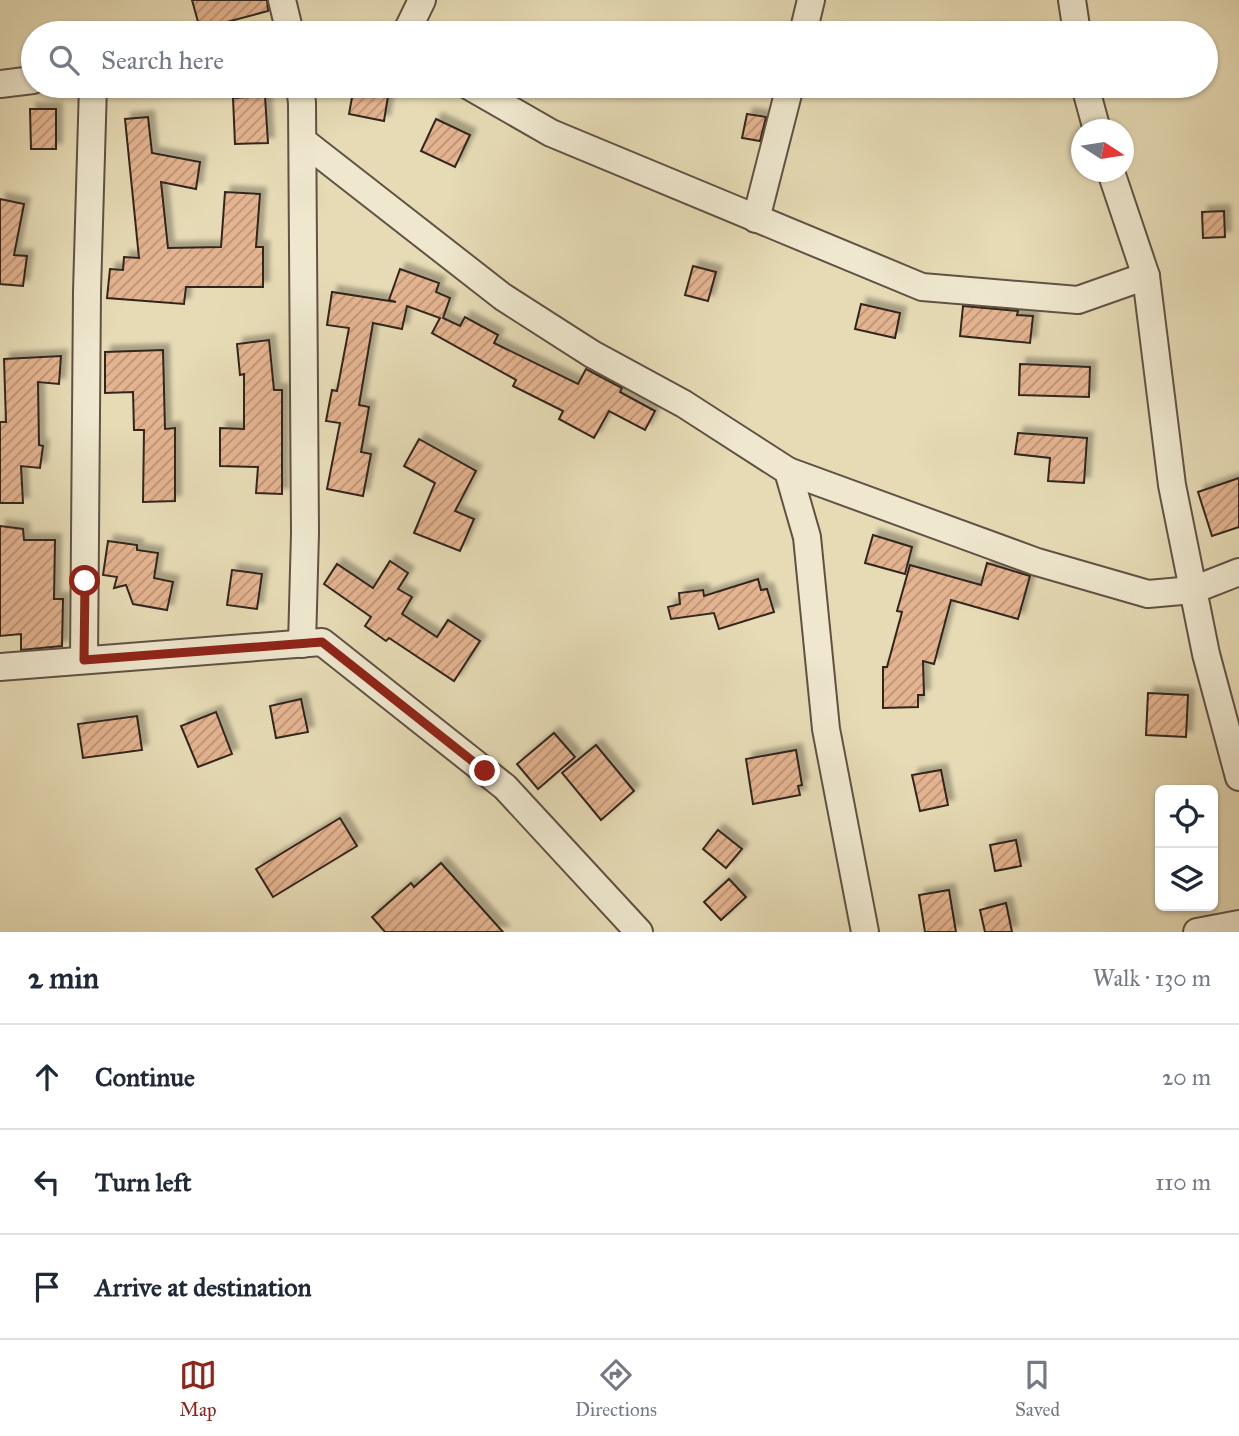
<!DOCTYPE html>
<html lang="en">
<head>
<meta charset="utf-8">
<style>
  :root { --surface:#fff; --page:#f6f6f7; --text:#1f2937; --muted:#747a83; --line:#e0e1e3; --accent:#8f2418 }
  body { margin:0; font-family:"IM FELL Great Primer",serif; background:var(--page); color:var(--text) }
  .controls { position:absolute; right:21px; bottom:21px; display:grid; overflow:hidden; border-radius:10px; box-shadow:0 2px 5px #0004 }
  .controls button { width:63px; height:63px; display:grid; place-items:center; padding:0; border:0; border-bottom:2px solid var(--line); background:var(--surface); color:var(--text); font:35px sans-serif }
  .compass { position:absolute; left:1071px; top:119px; width:63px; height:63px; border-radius:50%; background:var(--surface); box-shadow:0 2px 5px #0004; rotate:102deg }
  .stop { position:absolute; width:21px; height:21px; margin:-16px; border:5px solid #8f2418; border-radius:50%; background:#fff }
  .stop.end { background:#8f2418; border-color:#fff; box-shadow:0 2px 7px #0008 }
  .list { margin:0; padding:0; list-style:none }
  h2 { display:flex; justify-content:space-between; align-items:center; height:91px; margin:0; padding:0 28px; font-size:30px }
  h2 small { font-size:23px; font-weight:400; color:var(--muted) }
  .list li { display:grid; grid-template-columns:46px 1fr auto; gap:21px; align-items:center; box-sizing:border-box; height:105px; padding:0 28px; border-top:2px solid var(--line) }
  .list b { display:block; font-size:26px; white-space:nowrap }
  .list em { font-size:23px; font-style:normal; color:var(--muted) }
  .icon { flex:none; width:38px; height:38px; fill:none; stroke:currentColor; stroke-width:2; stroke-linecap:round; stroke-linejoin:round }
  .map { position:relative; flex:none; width:1239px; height:932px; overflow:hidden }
  .search { position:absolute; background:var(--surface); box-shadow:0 2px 5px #0004; left:21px; right:21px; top:21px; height:77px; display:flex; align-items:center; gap:18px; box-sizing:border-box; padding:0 24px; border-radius:38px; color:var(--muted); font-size:26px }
  .sheet { height:406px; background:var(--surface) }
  nav { display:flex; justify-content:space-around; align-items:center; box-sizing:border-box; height:98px; border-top:2px solid var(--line); background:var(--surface); font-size:19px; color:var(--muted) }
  nav a { display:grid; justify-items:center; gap:4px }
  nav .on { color:var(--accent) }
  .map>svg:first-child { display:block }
</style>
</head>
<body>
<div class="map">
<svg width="1239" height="932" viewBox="0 0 1239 932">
  <defs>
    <pattern id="building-hatch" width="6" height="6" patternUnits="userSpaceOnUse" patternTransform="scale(1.75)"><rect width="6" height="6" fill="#e4b490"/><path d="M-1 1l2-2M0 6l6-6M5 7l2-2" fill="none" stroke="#b99275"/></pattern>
    <filter id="shadow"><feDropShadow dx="6" dy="-6" stdDeviation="2" flood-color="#0004"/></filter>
  </defs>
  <rect width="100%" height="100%" fill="#e6dbb5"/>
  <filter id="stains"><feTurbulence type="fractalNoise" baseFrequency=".00286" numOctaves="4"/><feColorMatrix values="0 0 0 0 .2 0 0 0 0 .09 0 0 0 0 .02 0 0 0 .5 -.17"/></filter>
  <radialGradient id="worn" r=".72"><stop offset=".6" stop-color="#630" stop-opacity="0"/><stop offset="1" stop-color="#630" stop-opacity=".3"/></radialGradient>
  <g fill="url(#building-hatch)" stroke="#33251f" stroke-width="2" filter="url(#shadow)">
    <path d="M 192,0 L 267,0 L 268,11 L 200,29 Z"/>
    <path d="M 354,86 L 389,90 L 384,121 L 349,114 Z"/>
    <path d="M 265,96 L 268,143 L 235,144 L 233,98 Z"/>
    <path d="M 30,109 L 56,109 L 56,149 L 31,149 Z"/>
    <path d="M 747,114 L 766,117 L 760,141 L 742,138 Z"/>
    <path d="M 148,117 L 152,153 L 200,162 L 196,189 L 161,182 L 168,248 L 221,247 L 225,192 L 260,194 L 256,247 L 263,247 L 263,287 L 186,287 L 184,304 L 107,298 L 110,269 L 123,270 L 124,257 L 139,258 L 125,119 Z"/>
    <path d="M 436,119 L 470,135 L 455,167 L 421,151 Z"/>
    <path d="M 0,199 L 24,204 L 14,255 L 27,256 L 23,286 L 0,284 Z"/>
    <path d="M 1224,211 L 1225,237 L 1203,238 L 1202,212 Z"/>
    <path d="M 693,266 L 716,272 L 708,301 L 685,295 Z"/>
    <path d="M 400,269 L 439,283 L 436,292 L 450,298 L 443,318 L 460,326 L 465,317 L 498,335 L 494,343 L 578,384 L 586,369 L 622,388 L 620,392 L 655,411 L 645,430 L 609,411 L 594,438 L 559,419 L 563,411 L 513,386 L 516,380 L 432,333 L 440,318 L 407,306 L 402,329 L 373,323 L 359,405 L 369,407 L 361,452 L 371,454 L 363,496 L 327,489 L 340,423 L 326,421 L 332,390 L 337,391 L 349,328 L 327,325 L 332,292 L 396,302 L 389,300 Z"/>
    <path d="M 861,304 L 900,313 L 895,338 L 855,329 Z"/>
    <path d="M 963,306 L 1018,311 L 1017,315 L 1033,316 L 1030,343 L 960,336 Z"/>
    <path d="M 269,340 L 274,390 L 282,390 L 282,494 L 256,493 L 258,467 L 220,466 L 220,428 L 244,429 L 244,374 L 240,375 L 237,344 Z"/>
    <path d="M 163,350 L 165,429 L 175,428 L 175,501 L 143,502 L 144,430 L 134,430 L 133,392 L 105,393 L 105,352 Z"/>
    <path d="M 61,356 L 59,384 L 38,382 L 39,445 L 43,446 L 40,468 L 21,466 L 23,503 L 0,503 L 0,422 L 6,422 L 4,359 Z"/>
    <path d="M 1020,364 L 1090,367 L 1089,397 L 1019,395 Z"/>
    <path d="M 1018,433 L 1087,438 L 1084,483 L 1048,481 L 1050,458 L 1015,454 Z"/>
    <path d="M 419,439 L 476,471 L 455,511 L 474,519 L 460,551 L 414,533 L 435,483 L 404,466 Z"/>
    <path d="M 1239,478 L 1239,527 L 1212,536 L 1198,492 Z"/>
    <path d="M 0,526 L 23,529 L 24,540 L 55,540 L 54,599 L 63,599 L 62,646 L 21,650 L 21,634 L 0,636 Z"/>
    <path d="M 873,535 L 912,547 L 905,574 L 865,563 Z"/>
    <path d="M 108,541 L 137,545 L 137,550 L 158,553 L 154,578 L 173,582 L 167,610 L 133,604 L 126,585 L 114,588 L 117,577 L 103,575 Z"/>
    <path d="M 390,561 L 408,573 L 398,589 L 412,597 L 402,614 L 437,637 L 448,620 L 480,641 L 454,681 L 389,638 L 386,641 L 365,626 L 371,617 L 324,584 L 337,564 L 373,588 Z"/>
    <path d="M 987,563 L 1030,576 L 1018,619 L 951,600 L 934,664 L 923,661 L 924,695 L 918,695 L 918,707 L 883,708 L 883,667 L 887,667 L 902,612 L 897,611 L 910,565 L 981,585 Z"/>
    <path d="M 232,570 L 262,574 L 257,609 L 227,605 Z"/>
    <path d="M 758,579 L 761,590 L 767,589 L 774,612 L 719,629 L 714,613 L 671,619 L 668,607 L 680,604 L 679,593 L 703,590 L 704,596 Z"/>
    <path d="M 1148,693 L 1188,695 L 1186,737 L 1146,735 Z"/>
    <path d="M 301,699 L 308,732 L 276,738 L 270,706 Z"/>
    <path d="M 216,712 L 232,754 L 198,767 L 181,726 Z"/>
    <path d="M 137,716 L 142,750 L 83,758 L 78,724 Z"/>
    <path d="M 554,733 L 575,757 L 538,789 L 517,764 Z"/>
    <path d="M 596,745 L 634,791 L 601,820 L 562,773 Z"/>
    <path d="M 796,750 L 802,785 L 798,786 L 800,795 L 753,804 L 746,759 Z"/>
    <path d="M 941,770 L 948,805 L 920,811 L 912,775 Z"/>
    <path d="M 340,818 L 357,846 L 273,897 L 256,869 Z"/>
    <path d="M 718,830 L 742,849 L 726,868 L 703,849 Z"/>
    <path d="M 1016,840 L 1021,866 L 995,871 L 990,845 Z"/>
    <path d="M 441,863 L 503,932 L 385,932 L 372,917 L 411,883 L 414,887 Z"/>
    <path d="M 729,879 L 746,897 L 721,920 L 704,902 Z"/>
    <path d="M 949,890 L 956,932 L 925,932 L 919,895 Z"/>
    <path d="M 1006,903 L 1012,932 L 985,932 L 980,910 Z"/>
  </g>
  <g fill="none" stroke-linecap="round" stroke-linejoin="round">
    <defs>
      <g id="minor">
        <path d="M 282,0 L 290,33"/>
        <path d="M 1072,0 L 1077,33"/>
        <path d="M 406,33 L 422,0"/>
        <path d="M 803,33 L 811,0"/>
        <path d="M 0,84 L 33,80"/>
        <path d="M 300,86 L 302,103 L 305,533 L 302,644"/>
        <path d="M 469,86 L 551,133 L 922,287 L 1078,300 L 1146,276"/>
        <path d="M 1085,86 L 1097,130"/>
        <path d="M 303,141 L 503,297 L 592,354 L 684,404 L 788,471 L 807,537 L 826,729 L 865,932"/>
        <path d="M 1111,172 L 1146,276 L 1172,485 L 1206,654 L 1239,777"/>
        <path d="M 756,219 L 790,86"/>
        <path d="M 788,471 L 1037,562 L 1148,594 L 1193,590 L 1239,572"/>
        <path d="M 84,660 L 87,291 L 93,86"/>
        <path d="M 0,667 L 322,642 L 505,787 L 639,932"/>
        <path d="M 1197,932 L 1239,924"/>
      </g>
    </defs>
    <use href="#minor" stroke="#605244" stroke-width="30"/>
    <use href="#minor" stroke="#efe8cf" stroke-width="26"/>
  </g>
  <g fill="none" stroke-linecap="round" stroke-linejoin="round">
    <path stroke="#8f2418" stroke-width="9" d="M 85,581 L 84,660 L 322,642 L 485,771"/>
  </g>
  <rect width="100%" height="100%" filter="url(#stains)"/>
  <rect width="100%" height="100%" fill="url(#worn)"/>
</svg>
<div class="controls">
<button><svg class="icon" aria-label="locate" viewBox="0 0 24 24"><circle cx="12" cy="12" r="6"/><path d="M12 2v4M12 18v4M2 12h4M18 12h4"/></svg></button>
<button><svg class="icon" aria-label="layers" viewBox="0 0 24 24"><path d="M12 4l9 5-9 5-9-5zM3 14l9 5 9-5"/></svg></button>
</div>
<svg class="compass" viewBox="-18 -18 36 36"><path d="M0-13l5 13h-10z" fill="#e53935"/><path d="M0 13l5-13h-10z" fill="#747a83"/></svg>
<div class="stop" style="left:85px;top:581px"></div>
<div class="stop end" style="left:485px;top:771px"></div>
<div class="search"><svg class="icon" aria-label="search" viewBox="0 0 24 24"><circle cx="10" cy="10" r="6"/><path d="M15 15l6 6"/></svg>Search here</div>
</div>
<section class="sheet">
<h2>2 min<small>Walk · 130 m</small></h2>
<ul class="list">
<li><svg class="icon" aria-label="ahead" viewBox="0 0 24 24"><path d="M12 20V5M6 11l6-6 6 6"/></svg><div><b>Continue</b></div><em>20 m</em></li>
<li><svg class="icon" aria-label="left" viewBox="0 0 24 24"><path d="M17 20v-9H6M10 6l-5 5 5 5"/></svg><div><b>Turn left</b></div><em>110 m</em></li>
<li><svg class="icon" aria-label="arrive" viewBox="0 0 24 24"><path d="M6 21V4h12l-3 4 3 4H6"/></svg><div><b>Arrive at destination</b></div></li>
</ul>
</section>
<nav>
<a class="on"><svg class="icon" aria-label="map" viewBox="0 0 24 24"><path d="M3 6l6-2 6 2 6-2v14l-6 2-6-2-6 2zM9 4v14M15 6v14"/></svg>Map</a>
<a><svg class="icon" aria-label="directions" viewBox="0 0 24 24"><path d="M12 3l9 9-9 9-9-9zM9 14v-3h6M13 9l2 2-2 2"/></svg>Directions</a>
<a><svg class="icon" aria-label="saved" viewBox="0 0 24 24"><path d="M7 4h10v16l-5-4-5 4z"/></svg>Saved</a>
</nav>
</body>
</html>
